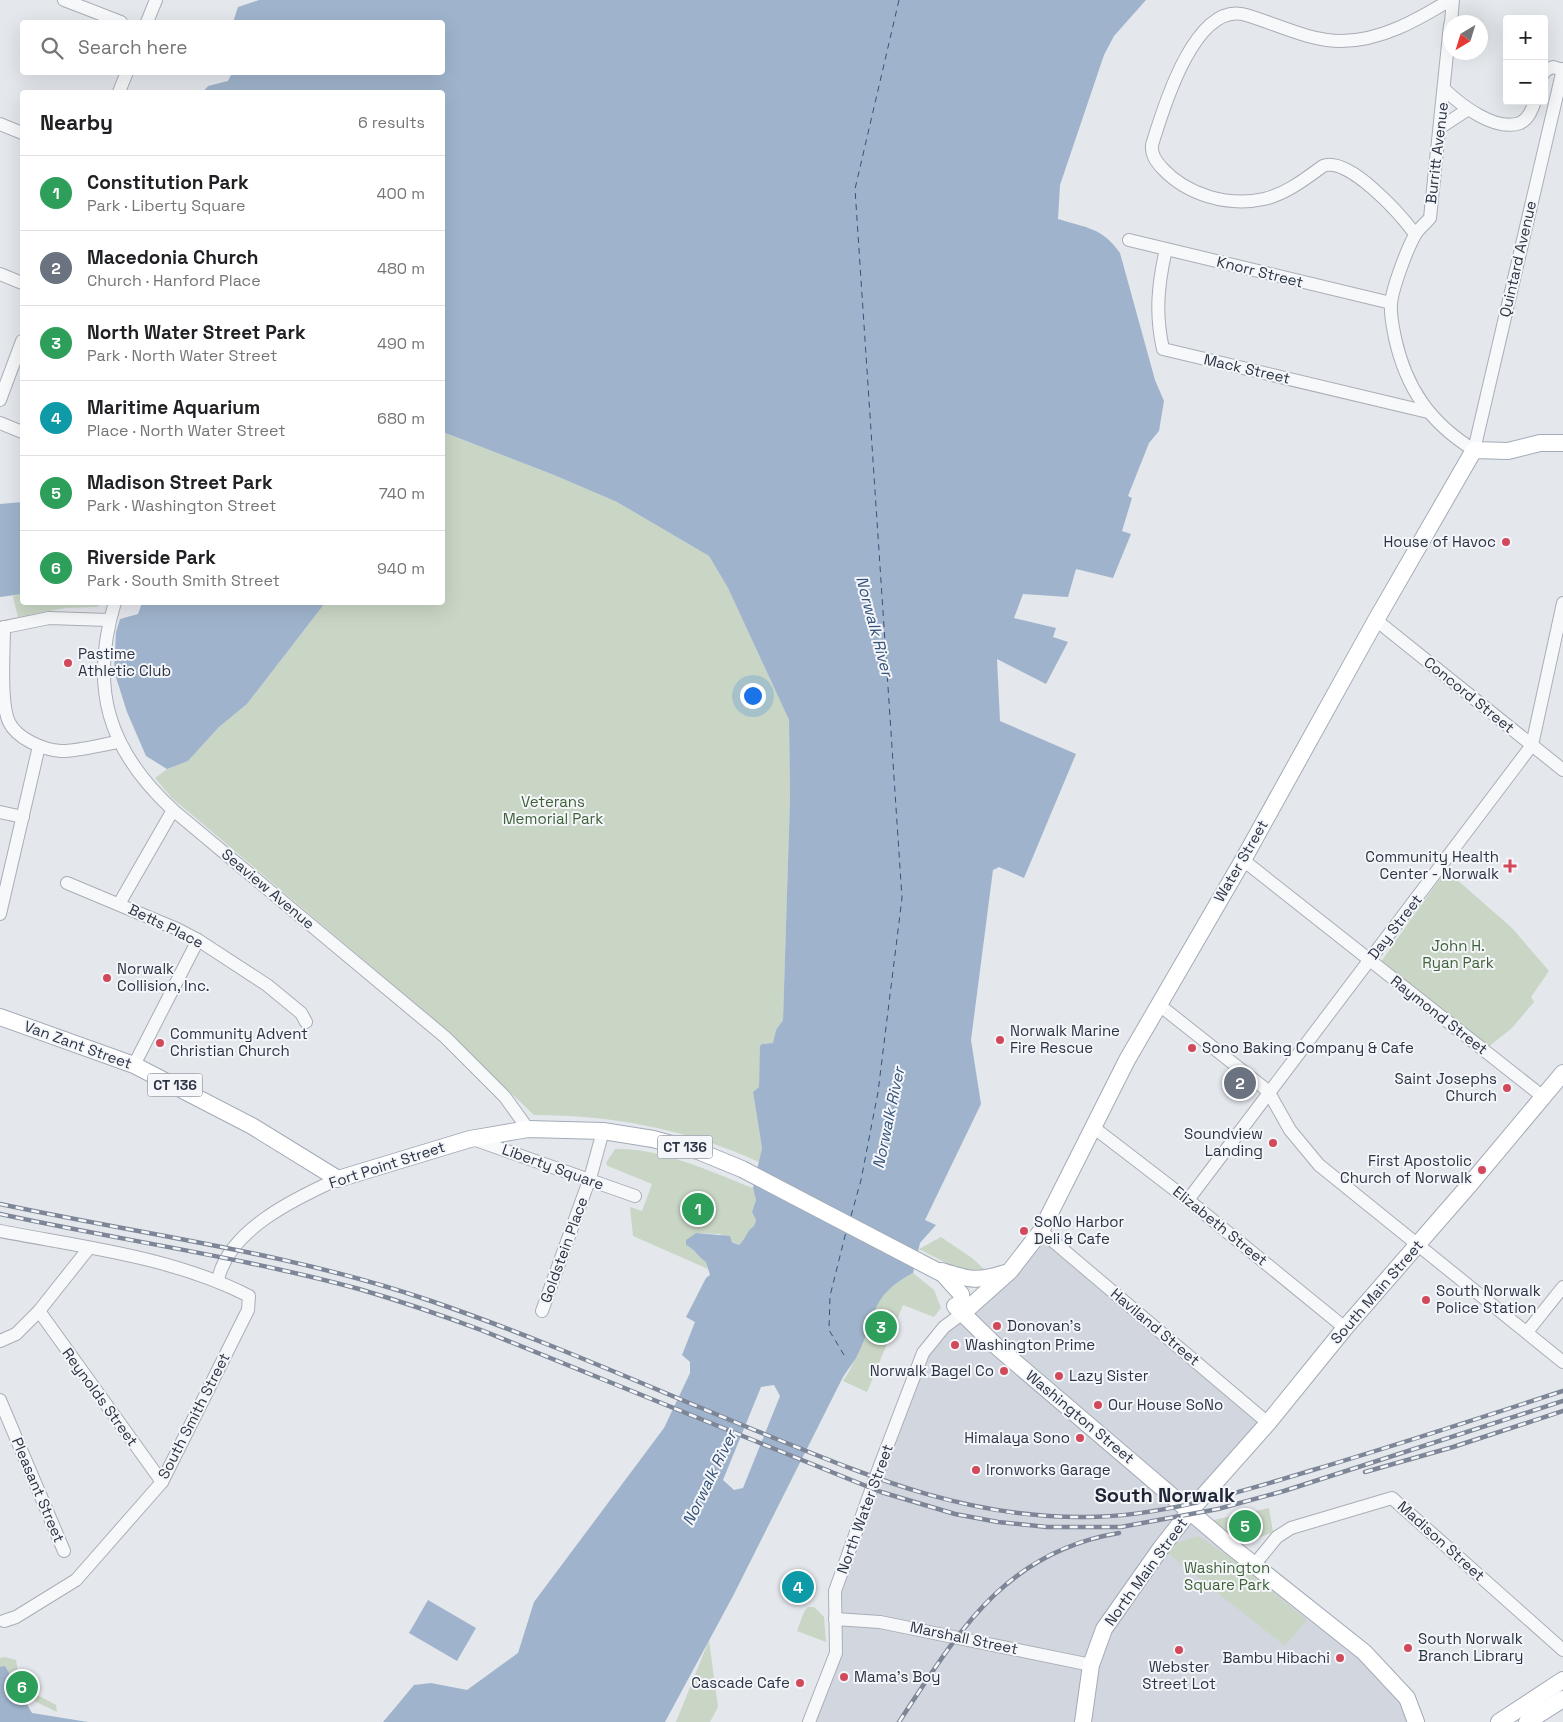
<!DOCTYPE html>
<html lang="en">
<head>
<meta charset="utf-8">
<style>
  :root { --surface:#fff; --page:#f2f2f2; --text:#202124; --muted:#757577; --line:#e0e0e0; --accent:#d1495b }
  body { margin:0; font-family:"Space Grotesk",sans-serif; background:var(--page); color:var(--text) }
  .controls { position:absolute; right:15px; top:15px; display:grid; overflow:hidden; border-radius:5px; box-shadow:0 5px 20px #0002 }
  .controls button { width:45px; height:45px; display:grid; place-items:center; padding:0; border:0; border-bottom:1px solid var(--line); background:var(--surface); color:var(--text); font:25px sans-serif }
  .compass { position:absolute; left:1443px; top:15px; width:45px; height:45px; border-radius:50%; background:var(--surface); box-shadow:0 5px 20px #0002; rotate:218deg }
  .you { position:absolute; left:752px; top:695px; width:18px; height:18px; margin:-12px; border:4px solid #fff; border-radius:50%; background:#1a73e8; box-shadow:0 0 0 8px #1a73e833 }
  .badge { display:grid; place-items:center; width:32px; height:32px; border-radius:50%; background:var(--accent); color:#fff; font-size:16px; font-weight:700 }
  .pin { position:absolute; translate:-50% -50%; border:2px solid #fff; box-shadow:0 1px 5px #0006 }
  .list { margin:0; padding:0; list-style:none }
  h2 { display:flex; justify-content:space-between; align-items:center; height:65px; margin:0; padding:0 20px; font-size:21px }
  h2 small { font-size:16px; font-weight:400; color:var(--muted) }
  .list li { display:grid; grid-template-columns:32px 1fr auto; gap:15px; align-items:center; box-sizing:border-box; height:75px; padding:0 20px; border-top:1px solid var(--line) }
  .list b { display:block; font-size:19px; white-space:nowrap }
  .list p { margin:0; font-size:16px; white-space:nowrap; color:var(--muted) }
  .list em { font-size:16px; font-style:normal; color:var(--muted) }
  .icon { flex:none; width:28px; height:28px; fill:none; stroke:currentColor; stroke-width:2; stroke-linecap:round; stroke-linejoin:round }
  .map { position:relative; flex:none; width:1563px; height:1722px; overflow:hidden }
  .search { position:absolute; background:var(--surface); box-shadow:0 5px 20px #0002; left:20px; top:20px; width:425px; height:55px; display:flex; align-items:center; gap:12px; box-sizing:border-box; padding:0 18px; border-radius:5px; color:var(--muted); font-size:19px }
  .panel { position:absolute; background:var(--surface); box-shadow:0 5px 20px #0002; left:20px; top:90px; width:425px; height:515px; border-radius:5px }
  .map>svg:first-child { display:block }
</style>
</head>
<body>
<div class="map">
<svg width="1563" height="1722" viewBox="0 0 1563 1722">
  <rect width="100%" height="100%" fill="#e4e7ec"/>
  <path fill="#d2d6de" d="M 1041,1231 L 1268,1423 L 1190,1511 L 1364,1652 L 1416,1722 L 809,1722 L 836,1653 L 835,1591 L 923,1353 Z"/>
  <g fill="#c9d6c5">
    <path d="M 443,432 L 554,475 L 617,502 L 709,556 L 728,588 L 789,720 L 790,798 L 783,1020 L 776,1030 L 773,1043 L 762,1044 L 761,1046 L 759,1087 L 753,1092 L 762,1148 L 759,1162 C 687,1129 612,1115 534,1115 L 430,1016 L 172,798 L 155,778 L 167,769 L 188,761 L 219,727 L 247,704 L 325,603 L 442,602 Z"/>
    <path d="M 22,594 L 22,602 L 103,603 L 97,607 L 65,608 L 18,617 L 13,596 Z"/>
    <path d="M 1446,870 L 1512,928 L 1549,971 L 1531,997 L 1534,1002 L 1512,1028 L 1487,1048 L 1380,963 Z"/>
    <path d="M 615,1149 C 659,1147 712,1172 753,1188 L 756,1200 L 752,1212 L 756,1220 L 754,1226 C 746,1231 746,1239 739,1245 L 720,1234 L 696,1233 L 686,1245 C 695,1249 698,1257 706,1262 L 708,1269 L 633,1236 L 630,1207 L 642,1211 L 652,1184 L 608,1166 L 606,1163 Z"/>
    <path d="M 941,1237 L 972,1258 L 985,1270 L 958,1269 L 919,1249 Z"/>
    <path d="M 913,1273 L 934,1290 L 941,1308 L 934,1317 L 903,1305 L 867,1392 L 843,1381 C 848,1373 853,1365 856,1357 C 874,1318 870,1295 913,1273 Z"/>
    <path d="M 1269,1508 L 1273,1532 L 1243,1544 L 1209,1521 Z"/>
    <path d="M 1198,1536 L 1237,1562 L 1307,1620 L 1285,1646 L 1161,1548 Z"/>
    <path d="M 808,1607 L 814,1607 L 824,1617 L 826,1642 L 797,1631 L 804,1612 Z"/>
    <path d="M 709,1640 L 718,1707 L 710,1722 L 676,1722 Z"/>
    <path d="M 5,1657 L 16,1660 L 20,1684 L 26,1689 L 56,1705 L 57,1712 L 28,1698 L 6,1669 L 0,1670 L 0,1658 Z"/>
  </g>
  <g fill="#9fb4cc">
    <path d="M 259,0 L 1146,0 L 1114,36 L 1104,55 L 1060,185 L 1058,219 C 1086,228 1102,227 1120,253 L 1155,380 L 1164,401 L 1159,431 L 1149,443 L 1128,496 L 1132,498 L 1122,531 L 1131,534 L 1113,578 L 1076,569 L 1068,597 L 1023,594 L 1014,618 L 1056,628 L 1053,637 L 1068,642 L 1046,684 L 997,659 L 1000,721 L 1076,754 L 1024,878 L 999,867 L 993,870 L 971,1040 L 981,1104 L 925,1220 L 936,1225 L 920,1243 L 913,1273 C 867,1297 877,1319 856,1358 C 852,1364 847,1371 843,1377 L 733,1596 L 665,1722 L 383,1722 L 414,1685 L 431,1683 L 467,1690 L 518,1653 L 534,1602 L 664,1428 L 690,1373 L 690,1362 L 682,1355 L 695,1322 L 686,1317 L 706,1278 L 710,1275 L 706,1262 C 698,1257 695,1249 686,1245 L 686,1240 L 696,1233 L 730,1236 L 732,1242 L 739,1245 C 746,1239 746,1231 754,1226 L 756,1220 L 752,1212 L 756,1200 L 753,1188 L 762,1148 L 753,1092 L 759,1087 L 760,1046 L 762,1044 L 773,1043 L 776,1030 L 783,1020 L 790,798 L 789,720 L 728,588 L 709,556 L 617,502 L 554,475 L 443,432 L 442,92 L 203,92 L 208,86 L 228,81 L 232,73 L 442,72 L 442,22 L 233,22 L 238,7 Z"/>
    <path d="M 22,502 L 22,594 L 0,597 L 0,504 Z"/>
    <path d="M 142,603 L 142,602 L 325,603 L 247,704 L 219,727 L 188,761 L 167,769 L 146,756 L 127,712 L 114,671 L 116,632 L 120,619 L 138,614 Z"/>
    <path d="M 428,1600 L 476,1628 L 457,1661 L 409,1633 Z"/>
    <path d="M 5,1666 L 32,1713 L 88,1722 L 0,1722 L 0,1667 Z"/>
  </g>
  <path fill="#e4e7ec" d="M 774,1385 L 780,1396 L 743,1488 L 734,1490 L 723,1480 L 761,1387 Z"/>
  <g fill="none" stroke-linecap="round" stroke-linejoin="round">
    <g stroke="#34527a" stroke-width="1" stroke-dasharray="6 5" stroke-linecap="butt">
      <path d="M 851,1216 L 861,1180 L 878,1092 L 902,898 L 855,189 L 899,0"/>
      <path d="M 844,1355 L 829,1330 L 830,1296 L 846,1232"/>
    </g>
    <defs>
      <g id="minor">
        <path d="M 64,0 L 121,22"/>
        <path d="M 147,22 L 156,0"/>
        <path d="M 1451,22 L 1453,0"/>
        <path d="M 1450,25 L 1430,218 C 1425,224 1418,229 1415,235 C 1407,249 1392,289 1391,304 C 1390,315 1393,327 1395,338 C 1406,388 1430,423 1474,450 L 1563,69"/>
        <path d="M 1544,73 L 1546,70 L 1553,67 L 1563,70"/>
        <path d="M 1445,90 C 1461,105 1495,132 1520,123 C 1529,119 1532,109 1535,101"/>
        <path d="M 119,92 L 127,72"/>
        <path d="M 0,124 L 22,133"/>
        <path d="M 1441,127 L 1467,110"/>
        <path d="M 1415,234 C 1401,215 1349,156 1323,166 C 1305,179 1286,194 1264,199 C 1228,207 1187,195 1162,168 C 1156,161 1151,155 1152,145 C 1163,109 1195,0 1246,15 C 1277,24 1309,41 1341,41 C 1381,41 1417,20 1450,0"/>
        <path d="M 1129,240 L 1391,303"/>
        <path d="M 1166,249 C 1158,284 1155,314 1163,349 L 1428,412"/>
        <path d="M 0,274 L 22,283"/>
        <path d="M 0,400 L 22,341"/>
        <path d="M 0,423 L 22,432"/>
        <path d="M 115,602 C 89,688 108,750 173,810 L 445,1037 L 505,1097 L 528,1129"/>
        <path d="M 1376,620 L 1563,770"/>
        <path d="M 4,627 C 4,651 0,703 9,722 C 17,739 44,750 61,751 C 80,751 100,745 118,742"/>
        <path d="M 0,628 L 49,618 L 109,620"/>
        <path d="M 0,812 L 23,817"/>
        <path d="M 1243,860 L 1542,1096"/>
        <path d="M 67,883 L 177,929 L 198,940 L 267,985 L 301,1013 L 306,1022"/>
        <path d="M 119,904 L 173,810"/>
        <path d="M 0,914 L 39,746"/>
        <path d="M 1158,1004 L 1268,1091 L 1290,1130 L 1319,1165 L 1563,1362"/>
        <path d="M 134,1065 L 198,940"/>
        <path d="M 1093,1127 L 1188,1200 L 1345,1328"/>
        <path d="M 473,1139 L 635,1196"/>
        <path d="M 1188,1200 L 1532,745 L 1563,603"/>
        <path d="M 0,1231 C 83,1247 173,1257 249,1296 L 248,1310 L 162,1482 L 76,1580 L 16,1617 L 4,1621"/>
        <path d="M 1041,1231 L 1268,1423"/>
        <path d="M 218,1280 C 228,1230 296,1198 338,1179"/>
        <path d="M 39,1311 L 162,1482"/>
        <path d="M 542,1311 L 591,1175 L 603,1131"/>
        <path d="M 1527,1332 L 1563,1287"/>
        <path d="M 0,1341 L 16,1334 L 39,1311 L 89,1248"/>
        <path d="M 0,1400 L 64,1551"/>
        <path d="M 1254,1565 L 1277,1537 L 1291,1528 L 1392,1498 L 1563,1650"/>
        <path d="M 835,1619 L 880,1622 L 1091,1665"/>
        <path d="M 809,1722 L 836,1653 L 835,1591 L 879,1468 L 923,1353 L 944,1327 L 963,1313"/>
      </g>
      <g id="major">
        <path d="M 0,1017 L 134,1065 L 252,1126 L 338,1179 L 470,1139 L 528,1129 L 603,1131 L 653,1139 L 698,1151 L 742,1169 L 943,1274 L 961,1294 L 963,1313"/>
        <path d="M 942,1271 C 970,1280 977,1282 1005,1273"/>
        <path d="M 955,1306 L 996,1346 L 1228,1544 L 1364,1652 L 1407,1698 L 1416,1722"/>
        <path d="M 963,1313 L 1010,1271 L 1041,1231 L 1127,1060 L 1243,860 L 1376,620 L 1474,450 L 1508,451 L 1540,443 L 1563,443"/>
        <path d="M 1083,1722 L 1091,1665 L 1104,1629 L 1161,1548 L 1190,1511 L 1268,1423 L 1345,1328 L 1471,1183 L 1563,1073"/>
        <path d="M 1499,1722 L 1563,1680"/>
        <path d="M 1527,1722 L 1563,1699"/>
      </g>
    </defs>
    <use href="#minor" stroke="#a9aeb7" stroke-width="14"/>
    <use href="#major" stroke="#a3abb8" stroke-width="18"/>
    <use href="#minor" stroke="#f7f8fa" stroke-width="12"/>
    <use href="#major" stroke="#fff" stroke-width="16"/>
    <defs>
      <g id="rail">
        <path d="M 0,1204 C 144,1235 292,1253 431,1301 C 548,1341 660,1392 774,1438 C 878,1480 967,1517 1081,1517 C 1158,1518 1240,1492 1313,1470 C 1397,1445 1480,1418 1563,1391"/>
        <path d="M 0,1214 C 119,1240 241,1257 359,1289 C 400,1301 441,1315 481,1330 L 881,1492 L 955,1514 L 998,1522 L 1047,1527 L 1121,1527 L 1218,1509 L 1284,1491 L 1563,1401"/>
        <path d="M 1365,1472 L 1453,1447 L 1563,1411"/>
        <path d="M 899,1722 C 958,1633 1004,1552 1119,1533"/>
      </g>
    </defs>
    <use href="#rail" stroke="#7d8696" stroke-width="4.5"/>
    <use href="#rail" stroke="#f4f6f9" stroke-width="2.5" stroke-dasharray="8" stroke-linecap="butt"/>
  </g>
  <g fill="#d1495b" stroke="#f4f6f9" stroke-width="2">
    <circle cx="1506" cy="542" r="5"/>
    <circle cx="68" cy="663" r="5"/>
    <path d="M1507.5 858.5h5v5h5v5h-5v5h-5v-5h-5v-5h5z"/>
    <circle cx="107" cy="978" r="5"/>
    <circle cx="1000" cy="1040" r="5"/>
    <circle cx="160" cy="1043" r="5"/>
    <circle cx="1192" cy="1048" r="5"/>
    <circle cx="1507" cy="1088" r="5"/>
    <circle cx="1273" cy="1143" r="5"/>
    <circle cx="1482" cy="1170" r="5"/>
    <circle cx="1024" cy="1231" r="5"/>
    <circle cx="1426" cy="1300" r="5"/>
    <circle cx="997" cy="1326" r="5"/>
    <circle cx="955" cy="1345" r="5"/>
    <circle cx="1004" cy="1371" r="5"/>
    <circle cx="1059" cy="1376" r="5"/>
    <circle cx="1098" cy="1405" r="5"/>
    <circle cx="1080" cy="1438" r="5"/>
    <circle cx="976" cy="1470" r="5"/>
    <circle cx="1408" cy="1648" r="5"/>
    <circle cx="1179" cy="1650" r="5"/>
    <circle cx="1340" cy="1658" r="5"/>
    <circle cx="844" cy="1677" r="5"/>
    <circle cx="800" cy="1683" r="5"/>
  </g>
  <g text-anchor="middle" stroke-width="4" stroke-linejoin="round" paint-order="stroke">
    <g fill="#f4f6f9" stroke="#676e7b" stroke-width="1">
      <rect x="147.5" y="1073.5" width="55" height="23" rx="4"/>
      <rect x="657.5" y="1135.5" width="55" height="23" rx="4"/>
    </g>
    <g font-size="14" font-weight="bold" fill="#2b3445">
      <text x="175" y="1090">CT 136</text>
      <text x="685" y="1152">CT 136</text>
    </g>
    <g font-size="15" fill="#2b3445" stroke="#f4f6f9">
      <text transform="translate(1437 153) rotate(-83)" y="5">Burritt Avenue</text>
      <text transform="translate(1518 259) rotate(-77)" y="5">Quintard Avenue</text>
      <text transform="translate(1260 272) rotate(14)" y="5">Knorr Street</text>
      <text transform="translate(1247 369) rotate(13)" y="5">Mack Street</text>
      <text transform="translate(1469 695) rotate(39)" y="5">Concord Street</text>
      <text transform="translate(1241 861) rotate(-60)" y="5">Water Street</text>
      <text transform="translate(268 889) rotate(40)" y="5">Seaview Avenue</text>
      <text transform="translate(166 926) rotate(26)" y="5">Betts Place</text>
      <text transform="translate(1395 927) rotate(-52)" y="5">Day Street</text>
      <text transform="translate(1439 1015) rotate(38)" y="5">Raymond Street</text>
      <text transform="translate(78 1045) rotate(20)" y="5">Van Zant Street</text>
      <text transform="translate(387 1165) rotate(-18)" y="5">Fort Point Street</text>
      <text transform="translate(553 1167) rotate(20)" y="5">Liberty Square</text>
      <text transform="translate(1220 1226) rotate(39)" y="5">Elizabeth Street</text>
      <text transform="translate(564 1250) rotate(-70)" y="5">Goldstein Place</text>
      <text transform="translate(1377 1292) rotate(-49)" y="5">South Main Street</text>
      <text transform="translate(1155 1327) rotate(40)" y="5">Haviland Street</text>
      <text transform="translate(100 1397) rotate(54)" y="5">Reynolds Street</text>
      <text transform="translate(194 1416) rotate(-63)" y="5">South Smith Street</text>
      <text transform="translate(1080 1417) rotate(40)" y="5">Washington Street</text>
      <text transform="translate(38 1490) rotate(67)" y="5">Pleasant Street</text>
      <text transform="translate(865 1509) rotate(-70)" y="5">North Water Street</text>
      <text transform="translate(1441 1541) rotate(42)" y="5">Madison Street</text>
      <text transform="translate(1146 1572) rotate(-54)" y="5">North Main Street</text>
      <text transform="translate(964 1638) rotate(12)" y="5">Marshall Street</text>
    </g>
    <g font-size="15" fill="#2b3445" stroke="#f4f6f9" text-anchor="start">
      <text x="1496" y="547" text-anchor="end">House of Havoc</text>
      <text x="78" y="659">Pastime<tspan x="78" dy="17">Athletic Club</tspan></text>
      <text x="1499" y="862" text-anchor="end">Community Health<tspan x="1499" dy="17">Center - Norwalk</tspan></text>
      <text x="117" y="974">Norwalk<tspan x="117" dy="17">Collision, Inc.</tspan></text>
      <text x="1010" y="1036">Norwalk Marine<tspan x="1010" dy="17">Fire Rescue</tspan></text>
      <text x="170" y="1039">Community Advent<tspan x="170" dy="17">Christian Church</tspan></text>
      <text x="1202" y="1053">Sono Baking Company &amp; Cafe</text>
      <text x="1497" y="1084" text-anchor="end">Saint Josephs<tspan x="1497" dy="17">Church</tspan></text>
      <text x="1263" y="1139" text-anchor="end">Soundview<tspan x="1263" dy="17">Landing</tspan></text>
      <text x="1472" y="1166" text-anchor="end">First Apostolic<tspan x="1472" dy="17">Church of Norwalk</tspan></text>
      <text x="1034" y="1227">SoNo Harbor<tspan x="1034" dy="17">Deli &amp; Cafe</tspan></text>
      <text x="1436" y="1296">South Norwalk<tspan x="1436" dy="17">Police Station</tspan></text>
      <text x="1007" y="1331">Donovan's</text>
      <text x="965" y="1350">Washington Prime</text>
      <text x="994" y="1376" text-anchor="end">Norwalk Bagel Co</text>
      <text x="1069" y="1381">Lazy Sister</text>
      <text x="1108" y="1410">Our House SoNo</text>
      <text x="1070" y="1443" text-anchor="end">Himalaya Sono</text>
      <text x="986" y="1475">Ironworks Garage</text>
      <text x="1418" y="1644">South Norwalk<tspan x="1418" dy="17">Branch Library</tspan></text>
      <text x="1330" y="1663" text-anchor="end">Bambu Hibachi</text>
      <text x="1179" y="1672" text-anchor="middle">Webster<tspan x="1179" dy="17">Street Lot</tspan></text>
      <text x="854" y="1682">Mama's Boy</text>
      <text x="790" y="1688" text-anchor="end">Cascade Cafe</text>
    </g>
    <g font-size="15" fill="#3f6138" stroke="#f4f6f9">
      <text x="553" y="807">Veterans<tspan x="553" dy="17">Memorial Park</tspan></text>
      <text x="1458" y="951">John H.<tspan x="1458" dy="17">Ryan Park</tspan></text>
      <text x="1227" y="1573">Washington<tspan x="1227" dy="17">Square Park</tspan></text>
    </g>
    <g font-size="16" font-style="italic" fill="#34527a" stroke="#f4f6f9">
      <text transform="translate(875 626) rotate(75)" y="6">Norwalk River</text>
      <text transform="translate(888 1118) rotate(-78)" y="6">Norwalk River</text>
      <text transform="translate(709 1478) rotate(-64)" y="6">Norwalk River</text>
    </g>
    <g font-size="20" font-weight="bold" fill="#1d2536" stroke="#f4f6f9">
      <text x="1165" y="1502">South Norwalk</text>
    </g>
  </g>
</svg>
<div class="controls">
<button>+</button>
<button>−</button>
</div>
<svg class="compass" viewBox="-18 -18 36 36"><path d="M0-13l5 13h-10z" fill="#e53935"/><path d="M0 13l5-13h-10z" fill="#757577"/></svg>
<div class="you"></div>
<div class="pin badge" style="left:698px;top:1209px;background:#2e9e5b">1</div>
<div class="pin badge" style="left:1240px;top:1083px;background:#6b7280">2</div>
<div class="pin badge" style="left:881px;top:1327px;background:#2e9e5b">3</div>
<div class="pin badge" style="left:798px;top:1587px;background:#0f9aa8">4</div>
<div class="pin badge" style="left:1245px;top:1526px;background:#2e9e5b">5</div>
<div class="pin badge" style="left:22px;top:1687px;background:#2e9e5b">6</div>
<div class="search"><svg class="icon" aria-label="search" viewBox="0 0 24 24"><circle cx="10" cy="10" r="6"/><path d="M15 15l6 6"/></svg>Search here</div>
<section class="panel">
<h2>Nearby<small>6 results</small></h2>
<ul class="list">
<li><span class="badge" style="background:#2e9e5b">1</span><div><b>Constitution Park</b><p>Park · Liberty Square</p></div><em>400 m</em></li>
<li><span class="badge" style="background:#6b7280">2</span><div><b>Macedonia Church</b><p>Church · Hanford Place</p></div><em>480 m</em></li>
<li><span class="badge" style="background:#2e9e5b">3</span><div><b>North Water Street Park</b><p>Park · North Water Street</p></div><em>490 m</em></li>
<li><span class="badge" style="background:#0f9aa8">4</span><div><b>Maritime Aquarium</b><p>Place · North Water Street</p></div><em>680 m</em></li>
<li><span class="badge" style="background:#2e9e5b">5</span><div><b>Madison Street Park</b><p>Park · Washington Street</p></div><em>740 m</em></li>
<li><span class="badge" style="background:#2e9e5b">6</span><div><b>Riverside Park</b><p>Park · South Smith Street</p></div><em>940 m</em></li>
</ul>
</section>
</div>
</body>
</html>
